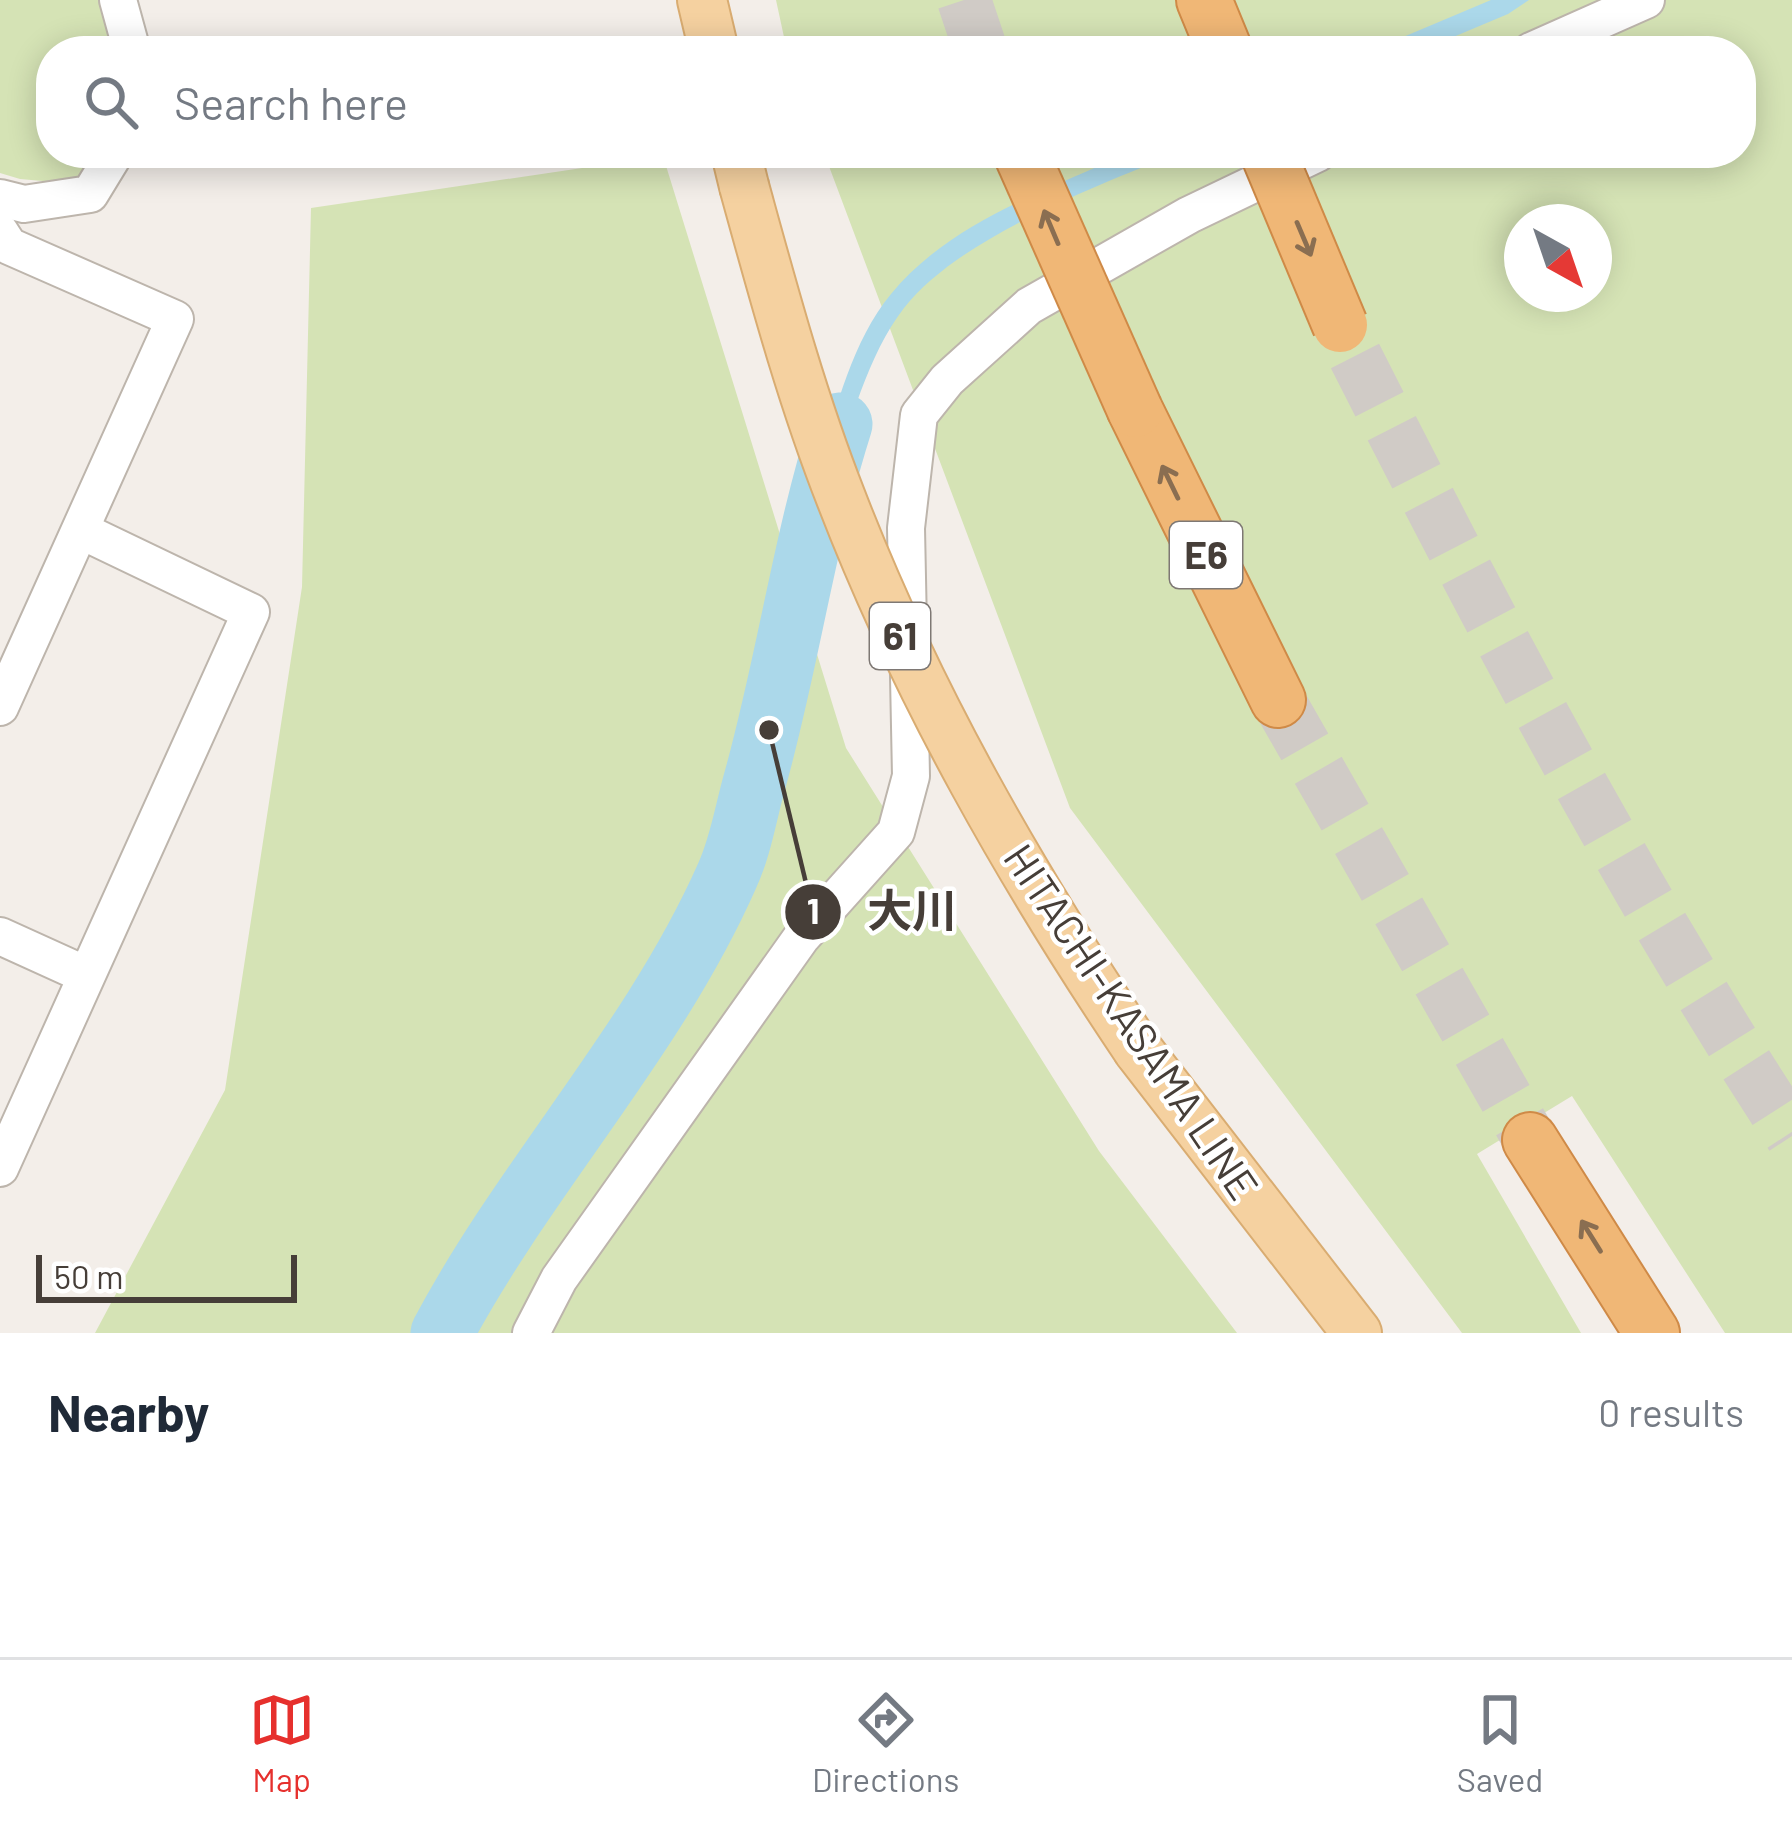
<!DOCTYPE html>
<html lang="en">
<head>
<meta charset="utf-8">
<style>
  :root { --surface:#fff; --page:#f6f6f7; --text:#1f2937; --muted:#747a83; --line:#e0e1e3; --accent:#e6302d }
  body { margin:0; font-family:Barlow,"Noto Sans JP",sans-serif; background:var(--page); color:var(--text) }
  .compass { position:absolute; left:1504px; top:204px; width:108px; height:108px; border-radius:50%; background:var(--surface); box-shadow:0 6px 30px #0003; rotate:140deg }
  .scale { position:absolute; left:36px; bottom:30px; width:261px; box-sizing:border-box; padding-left:12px; border:6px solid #463e38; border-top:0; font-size:33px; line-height:42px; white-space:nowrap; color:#463e38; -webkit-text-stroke:9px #fff; paint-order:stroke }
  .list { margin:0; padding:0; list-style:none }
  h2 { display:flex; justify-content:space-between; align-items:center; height:156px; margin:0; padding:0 48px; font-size:51px }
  h2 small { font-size:39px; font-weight:400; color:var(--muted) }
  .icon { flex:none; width:66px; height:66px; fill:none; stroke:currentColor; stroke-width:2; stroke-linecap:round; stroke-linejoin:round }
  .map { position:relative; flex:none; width:1792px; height:1333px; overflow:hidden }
  .search { position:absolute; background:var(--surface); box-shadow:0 6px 30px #0003; left:36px; right:36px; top:36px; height:132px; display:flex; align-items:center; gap:30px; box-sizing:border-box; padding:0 42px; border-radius:48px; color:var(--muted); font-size:45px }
  .sheet { height:324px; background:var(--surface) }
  nav { display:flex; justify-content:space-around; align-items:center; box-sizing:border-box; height:168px; border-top:3px solid var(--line); background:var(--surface); font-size:33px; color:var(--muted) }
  nav a { display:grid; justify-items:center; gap:6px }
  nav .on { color:var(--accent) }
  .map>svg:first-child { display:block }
</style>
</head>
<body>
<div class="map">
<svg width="1792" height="1333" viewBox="0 0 1792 1333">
  <rect width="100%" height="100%" fill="#f3eee9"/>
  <g fill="#d5e3b5" fill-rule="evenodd">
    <path d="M 0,0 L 107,0 L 120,51 L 51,51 L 51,153 L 98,153 L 76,184 L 20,179 L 0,173 Z"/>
    <path d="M 776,0 L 1792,0 L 1792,1333 L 1725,1333 L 1572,1096 L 1477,1154 L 1581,1333 L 1462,1333 L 1070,808 L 824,153 L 1741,153 L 1741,51 L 787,51 ZM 1522,222 L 1594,222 L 1594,294 L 1522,294 Z"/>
    <path d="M 663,156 L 846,748 L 1099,1151 L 1237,1333 L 95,1333 L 225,1090 L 302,587 L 311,208 Z"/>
  </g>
  <g fill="#abd8ea">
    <path d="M 1491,0 L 1529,0 L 1508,14 L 1420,51 L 1370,51 Z"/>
    <path d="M 1128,153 L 1177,153 C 1093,188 960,237 904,308 C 867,356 851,423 831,479 L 819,464 C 837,407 852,341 891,294 C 950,222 1046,191 1128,153 Z"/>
  </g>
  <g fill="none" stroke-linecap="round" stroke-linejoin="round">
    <path stroke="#abd8ea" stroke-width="63" d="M 442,1333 C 526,1175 654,1041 727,876 C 741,846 746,811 755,780 C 788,662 804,540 841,424"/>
    <g stroke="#d0cbc6" stroke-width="54" stroke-dasharray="54 27" stroke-linecap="butt">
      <path d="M 964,0 L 981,51"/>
      <path d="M 1355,356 C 1490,622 1628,886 1792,1136"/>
      <path d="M 1278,700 L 1530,1140"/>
    </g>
    <defs>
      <g id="minor">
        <path d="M 118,0 L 132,51"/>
        <path d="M 1531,51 L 1646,0"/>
        <path d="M 0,198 L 24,204 L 90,194 L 115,153"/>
        <path d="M 0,232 L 9,246 L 175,319 L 0,707"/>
        <path d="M 0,936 L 86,975"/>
        <path d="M 0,1168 L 251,612 L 82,531"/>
        <path d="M 531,1333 L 559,1279 L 801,938 L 896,832 L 911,776 L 906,528 L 919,415 L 947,380 L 1029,306 L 1189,215 L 1318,153"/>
      </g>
      <g id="major">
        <path d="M 702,0 L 714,51"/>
        <path d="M 736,153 L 744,186"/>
        <path d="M 1138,1050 L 1357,1333"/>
      </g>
      <g id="highway">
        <path d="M 1204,0 L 1225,51"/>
        <path d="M 1135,410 L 1278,700"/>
        <path d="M 1530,1140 L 1652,1333"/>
      </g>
    </defs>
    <use href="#minor" stroke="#bdb5ac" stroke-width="40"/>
    <use href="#major" stroke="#d9ac71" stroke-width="52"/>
    <use href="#highway" stroke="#cf8a47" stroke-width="58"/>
    <use href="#minor" stroke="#fff" stroke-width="36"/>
    <use href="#major" stroke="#f5d1a0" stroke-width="48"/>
    <use href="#highway" stroke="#f0b776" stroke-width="54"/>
    <defs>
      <path id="major-bridge" d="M 744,186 C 773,291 801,396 841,498 C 917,695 1021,876 1138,1050"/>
      <g id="highway-bridge">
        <path d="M 1021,153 L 1135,410"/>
        <path d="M 1268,153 L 1340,325"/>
      </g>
    </defs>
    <use href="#major-bridge" stroke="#d9ac71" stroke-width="52" stroke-linecap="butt"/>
    <use href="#highway-bridge" stroke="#cf8a47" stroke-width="58" stroke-linecap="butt"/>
    <use href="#major-bridge" stroke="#f5d1a0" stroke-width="48"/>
    <use href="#highway-bridge" stroke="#f0b776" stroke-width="54"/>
  </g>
  <defs><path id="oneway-shaft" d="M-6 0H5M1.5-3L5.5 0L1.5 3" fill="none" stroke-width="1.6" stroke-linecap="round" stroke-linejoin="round" transform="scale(3)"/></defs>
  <g stroke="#8a6e51">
    <use href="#oneway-shaft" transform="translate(1051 227) rotate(-113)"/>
    <use href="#oneway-shaft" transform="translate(1304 239) rotate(67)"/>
    <use href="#oneway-shaft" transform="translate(1170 482) rotate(-116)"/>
    <use href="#oneway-shaft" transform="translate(1591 1236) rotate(-122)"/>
  </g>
  <g text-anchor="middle" stroke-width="9" stroke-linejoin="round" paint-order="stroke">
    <g fill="#fff" stroke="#7e7874" stroke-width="3">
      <rect x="1170" y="522" width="72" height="66" rx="9"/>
      <rect x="870" y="603" width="60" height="66" rx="9"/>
    </g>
    <g font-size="39" font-weight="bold" fill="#463e38">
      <text x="1206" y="569">E6</text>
      <text x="900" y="650">61</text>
    </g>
    <g font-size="42" fill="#463e38" stroke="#fff">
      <text transform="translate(1131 1022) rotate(56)" y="15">HITACHI-KASAMA LINE</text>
    </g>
  </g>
  <path fill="none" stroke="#463e38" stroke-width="4.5" d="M769 730L813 912"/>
  <g fill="#463e38" stroke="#fff" stroke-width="4.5">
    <circle cx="769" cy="730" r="12"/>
    <circle cx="813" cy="912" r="30"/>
  </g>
  <g font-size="36" text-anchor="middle" font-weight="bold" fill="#fff">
    <text x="813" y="924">1</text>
  </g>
  <g font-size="45" text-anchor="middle" font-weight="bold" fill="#463e38" stroke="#fff" stroke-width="9" stroke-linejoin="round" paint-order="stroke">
    <text x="912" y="927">大川</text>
  </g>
</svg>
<svg class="compass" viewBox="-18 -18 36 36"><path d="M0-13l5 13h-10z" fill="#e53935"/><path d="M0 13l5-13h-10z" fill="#747a83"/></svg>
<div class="scale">50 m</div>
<div class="search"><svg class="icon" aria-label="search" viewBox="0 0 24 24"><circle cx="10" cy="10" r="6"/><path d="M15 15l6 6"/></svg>Search here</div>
</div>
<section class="sheet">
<h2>Nearby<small>0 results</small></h2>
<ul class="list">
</ul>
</section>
<nav>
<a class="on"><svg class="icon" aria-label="map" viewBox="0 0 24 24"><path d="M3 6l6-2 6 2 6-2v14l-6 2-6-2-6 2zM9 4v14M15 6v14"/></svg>Map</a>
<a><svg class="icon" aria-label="directions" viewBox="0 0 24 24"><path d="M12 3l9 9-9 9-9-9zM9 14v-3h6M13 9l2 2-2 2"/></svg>Directions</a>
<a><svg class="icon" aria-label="saved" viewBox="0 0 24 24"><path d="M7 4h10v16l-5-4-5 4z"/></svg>Saved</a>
</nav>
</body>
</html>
